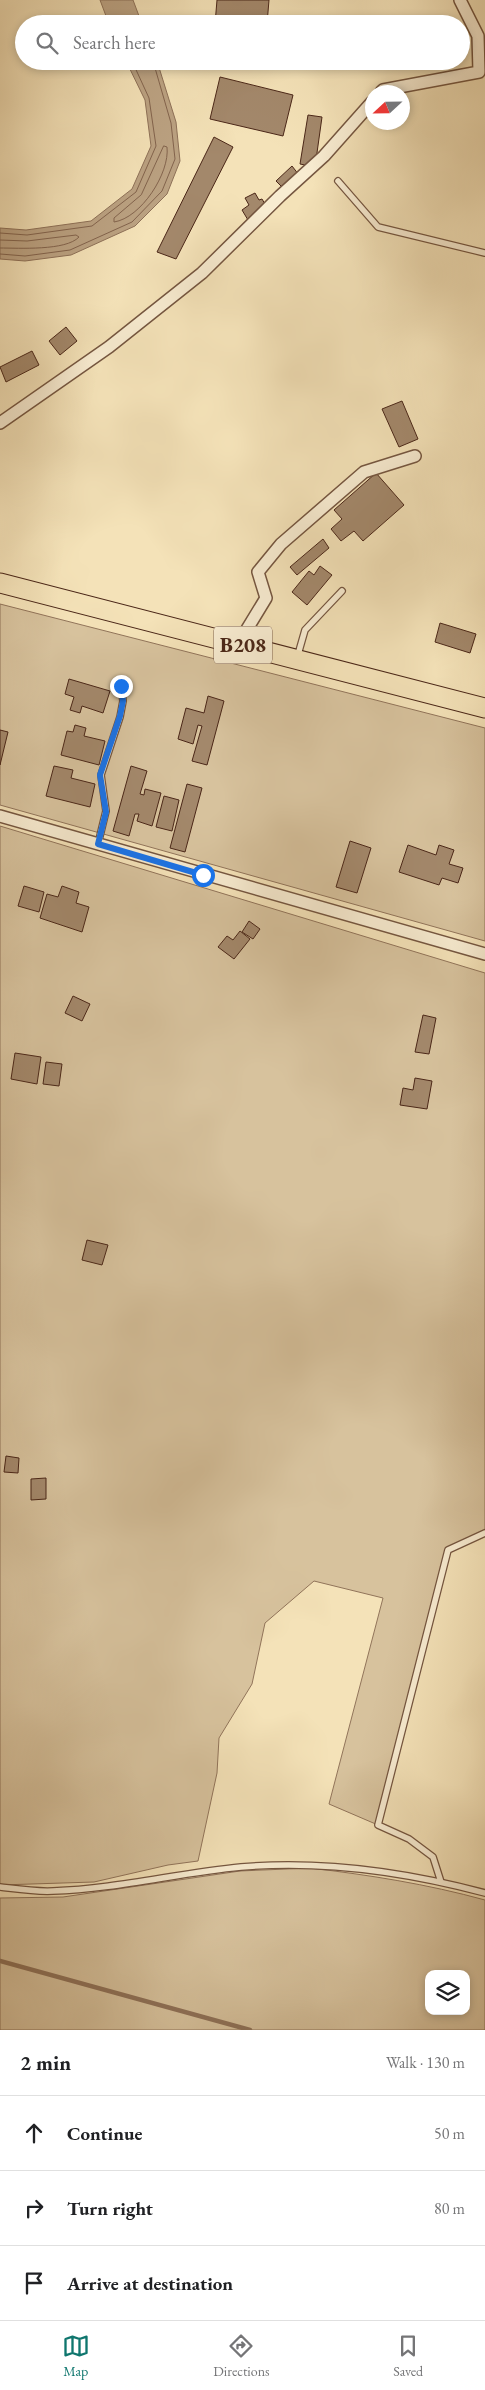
<!DOCTYPE html>
<html lang="en">
<head>
<meta charset="utf-8">
<style>
  :root { --surface:#fff; --page:#f2f2f2; --text:#202124; --muted:#757577; --line:#e0e0e0; --accent:#0f766e }
  body { margin:0; font-family:"EB Garamond",serif; background:var(--page); color:var(--text) }
  .controls { position:absolute; right:15px; bottom:15px; display:grid; overflow:hidden; border-radius:10px; box-shadow:0 2px 8px #0003 }
  .controls button { width:45px; height:45px; display:grid; place-items:center; padding:0; border:0; border-bottom:1px solid var(--line); background:var(--surface); color:var(--text); font:25px sans-serif }
  .compass { position:absolute; left:365px; top:85px; width:45px; height:45px; border-radius:50%; background:var(--surface); box-shadow:0 2px 8px #0003; rotate:248deg }
  .stop { position:absolute; width:15px; height:15px; margin:-11px; border:4px solid #1a73e8; border-radius:50%; background:#fff }
  .stop.end { background:#1a73e8; border-color:#fff; box-shadow:0 1px 5px #0008 }
  .list { margin:0; padding:0; list-style:none }
  h2 { display:flex; justify-content:space-between; align-items:center; height:65px; margin:0; padding:0 20px; font-size:21px }
  h2 small { font-size:16px; font-weight:400; color:var(--muted) }
  .list li { display:grid; grid-template-columns:32px 1fr auto; gap:15px; align-items:center; box-sizing:border-box; height:75px; padding:0 20px; border-top:1px solid var(--line) }
  .list b { display:block; font-size:19px; white-space:nowrap }
  .list em { font-size:16px; font-style:normal; color:var(--muted) }
  .icon { flex:none; width:28px; height:28px; fill:none; stroke:currentColor; stroke-width:2; stroke-linecap:round; stroke-linejoin:round }
  .map { position:relative; flex:none; width:485px; height:2030px; overflow:hidden }
  .search { position:absolute; background:var(--surface); box-shadow:0 2px 8px #0003; left:15px; right:15px; top:15px; height:55px; display:flex; align-items:center; gap:12px; box-sizing:border-box; padding:0 18px; border-radius:28px; color:var(--muted); font-size:19px }
  .sheet { height:290px; background:var(--surface) }
  nav { display:flex; justify-content:space-around; align-items:center; box-sizing:border-box; height:70px; border-top:1px solid var(--line); background:var(--surface); font-size:14px; color:var(--muted) }
  nav a { display:grid; justify-items:center; gap:2px }
  nav .on { color:var(--accent) }
  .map>svg:first-child { display:block }
</style>
</head>
<body>
<div class="map">
<svg width="485" height="2030" viewBox="0 0 485 2030">
  <rect width="100%" height="100%" fill="#f4e2b8"/>
  <filter id="stains"><feTurbulence type="fractalNoise" baseFrequency=".004" numOctaves="4"/><feColorMatrix values="0 0 0 0 .2 0 0 0 0 .09 0 0 0 0 .02 0 0 0 .5 -.17"/></filter>
  <radialGradient id="worn" r=".72"><stop offset=".6" stop-color="#630" stop-opacity="0"/><stop offset="1" stop-color="#630" stop-opacity=".3"/></radialGradient>
  <g fill="#d7c29d" stroke="#91745a" fill-rule="evenodd">
    <path d="M 0,604 L 485,728 L 485,941 L 0,805 Z"/>
    <path d="M 0,826 L 485,973 L 485,1533 L 448,1551 L 378,1825 L 329,1804 L 383,1598 L 314,1581 L 265,1623 L 252,1684 L 219,1738 L 217,1773 L 198,1861 L 168,1865 L 94,1882 L 0,1885 Z"/>
    <path d="M 310,1868 C 369,1875 427,1884 485,1900 L 485,2030 L 0,2030 L 0,1898 L 63,1897 L 240,1871 ZM 429,1974 L 466,1974 L 466,2011 L 429,2011 Z"/>
  </g>
  <g fill="#bba282" stroke="#8e7158">
    <path d="M 100,0 L 133,0 L 142,24 L 109,24 Z"/>
    <path d="M 126,61 L 157,61 L 176,122 L 180,161 L 167,194 L 135,226 L 71,255 L 25,261 L 0,259 L 0,228 L 26,230 L 91,221 L 132,189 L 151,146 L 145,100 Z"/>
  </g>
  <g fill="none" stroke-linecap="round" stroke-linejoin="round">
    <g stroke="#83644d" stroke-width="1">
      <path d="M 164,146 L 167,147 C 170,173 141,218 114,222 L 114,218 L 141,195 Z"/>
      <path d="M 0,233 L 27,235 L 92,226 L 136,192 L 156,146 L 149,98 L 132,61"/>
      <path d="M 0,240 L 27,241 L 76,235 L 79,237 C 66,251 19,248 0,248"/>
      <path d="M 0,254 L 25,256 L 70,250 L 132,222 L 162,191 L 175,159 L 171,123 L 153,61"/>
    </g>
    <path stroke="#8e7158" stroke-width="4.5" d="M 0,1961 L 250,2030"/>
  </g>
  <g fill="#a3886b" stroke="#4b2718">
    <path d="M 217,0 L 269,0 L 267,24 L 215,24 Z"/>
    <path d="M 212,61 L 249,61 L 249,66 L 212,64 Z"/>
    <path d="M 220,77 L 293,95 L 283,136 L 210,119 Z"/>
    <path d="M 308,115 L 322,117 L 315,167 L 300,164 Z"/>
    <path d="M 214,137 L 233,147 L 176,259 L 157,252 Z"/>
    <path d="M 292,166 L 299,175 L 284,189 L 276,181 Z"/>
    <path d="M 255,193 L 259,200 L 262,199 L 268,209 L 248,220 L 242,210 L 249,205 L 245,198 Z"/>
    <path d="M 66,327 L 77,341 L 60,355 L 49,341 Z"/>
    <path d="M 32,351 L 39,365 L 6,382 L 0,367 Z"/>
    <path d="M 402,401 L 418,439 L 399,447 L 382,409 Z"/>
    <path d="M 376,473 L 404,505 L 363,541 L 354,531 L 341,541 L 331,529 L 342,519 L 334,510 Z"/>
    <path d="M 323,539 L 329,548 L 297,575 L 290,567 Z"/>
    <path d="M 320,566 L 332,575 L 307,605 L 292,592 L 309,571 L 314,575 Z"/>
    <path d="M 440,623 L 476,634 L 470,653 L 435,642 Z"/>
    <path d="M 69,679 L 110,691 L 103,713 L 82,706 L 80,713 L 70,710 L 74,697 L 65,694 Z"/>
    <path d="M 208,696 L 224,701 L 207,765 L 192,761 L 202,726 L 198,725 L 193,744 L 178,739 L 186,708 L 204,713 Z"/>
    <path d="M 75,725 L 86,728 L 84,736 L 105,741 L 99,765 L 61,755 L 67,731 L 73,732 Z"/>
    <path d="M 0,730 L 8,732 L 0,765 Z"/>
    <path d="M 54,766 L 73,770 L 71,778 L 95,784 L 90,807 L 46,796 Z"/>
    <path d="M 131,766 L 147,771 L 140,794 L 144,795 L 145,789 L 161,793 L 152,826 L 137,821 L 139,814 L 135,814 L 129,836 L 113,831 Z"/>
    <path d="M 187,784 L 202,788 L 185,852 L 170,848 Z"/>
    <path d="M 164,796 L 179,800 L 172,831 L 156,827 Z"/>
    <path d="M 350,841 L 371,848 L 357,893 L 336,887 Z"/>
    <path d="M 408,845 L 436,855 L 439,845 L 454,850 L 449,864 L 463,868 L 458,883 L 442,878 L 439,885 L 399,872 Z"/>
    <path d="M 24,886 L 44,892 L 39,912 L 18,906 Z"/>
    <path d="M 62,886 L 79,892 L 76,903 L 89,907 L 82,932 L 40,918 L 47,894 L 58,897 Z"/>
    <path d="M 249,921 L 260,929 L 253,939 L 242,932 Z"/>
    <path d="M 240,931 L 250,939 L 234,959 L 218,947 L 227,936 L 233,940 Z"/>
    <path d="M 73,996 L 90,1004 L 82,1021 L 65,1013 Z"/>
    <path d="M 423,1015 L 436,1018 L 429,1054 L 415,1052 Z"/>
    <path d="M 15,1053 L 41,1057 L 37,1084 L 11,1079 Z"/>
    <path d="M 46,1062 L 62,1064 L 59,1086 L 43,1084 Z"/>
    <path d="M 415,1078 L 432,1081 L 427,1109 L 400,1105 L 403,1088 L 413,1090 Z"/>
    <path d="M 87,1240 L 108,1245 L 102,1265 L 82,1260 Z"/>
    <path d="M 6,1456 L 19,1458 L 18,1473 L 4,1472 Z"/>
    <path d="M 46,1478 L 46,1499 L 31,1500 L 31,1479 Z"/>
  </g>
  <g fill="none" stroke-linecap="round" stroke-linejoin="round">
    <defs>
      <g id="lane">
        <path d="M 338,181 L 378,227 L 485,253"/>
        <path d="M 297,658 L 305,630 L 342,591"/>
        <path d="M 98,844 L 106,811 L 101,775 L 120,717 L 123,701 L 121,686"/>
        <path d="M 441,1882 L 433,1857 L 409,1839 L 378,1825 L 448,1550 L 485,1533"/>
        <path d="M 0,1887 C 17,1889 36,1892 53,1891 C 116,1889 178,1873 241,1867 C 323,1860 406,1872 485,1893"/>
      </g>
      <g id="street">
        <path d="M 381,92 L 383,90 L 479,72 L 478,36 L 460,0"/>
        <path d="M 0,423 L 109,347 L 202,273 L 280,196 L 324,156 L 372,102"/>
        <path d="M 238,644 L 266,598 L 258,572 L 281,544 L 364,472 L 415,456"/>
        <path d="M 0,816 L 485,954"/>
      </g>
      <path id="primary" d="M 0,583 L 485,708"/>
    </defs>
    <use href="#lane" stroke="#755640" stroke-width="8"/>
    <use href="#street" stroke="#755640" stroke-width="14"/>
    <use href="#primary" stroke="#4b2718" stroke-width="21"/>
    <use href="#lane" stroke="#f8ecd1" stroke-width="5.5"/>
    <use href="#street" stroke="#f8ecd1" stroke-width="11"/>
    <use href="#primary" stroke="#f4e2b8" stroke-width="19"/>
  </g>
  <g fill="none" stroke-linecap="round" stroke-linejoin="round">
    <path stroke="#1a73e8" stroke-width="6" d="M 121,686 L 123,701 L 120,716 L 100,775 L 106,812 L 98,844 L 203,875"/>
  </g>
  <g text-anchor="middle" stroke-width="4" stroke-linejoin="round" paint-order="stroke">
    <rect fill="#f8ecd1" stroke="#7f6250" stroke-width="1" x="214" y="626.5" width="58" height="37" rx="4"/>
    <g font-size="21" font-weight="bold" fill="#4b2718">
      <text x="243" y="652">B208</text>
    </g>
  </g>
  <rect width="100%" height="100%" filter="url(#stains)"/>
  <rect width="100%" height="100%" fill="url(#worn)"/>
</svg>
<div class="controls">
<button><svg class="icon" aria-label="layers" viewBox="0 0 24 24"><path d="M12 4l9 5-9 5-9-5zM3 14l9 5 9-5"/></svg></button>
</div>
<svg class="compass" viewBox="-18 -18 36 36"><path d="M0-13l5 13h-10z" fill="#e53935"/><path d="M0 13l5-13h-10z" fill="#757577"/></svg>
<div class="stop" style="left:203px;top:875px"></div>
<div class="stop end" style="left:121px;top:686px"></div>
<div class="search"><svg class="icon" aria-label="search" viewBox="0 0 24 24"><circle cx="10" cy="10" r="6"/><path d="M15 15l6 6"/></svg>Search here</div>
</div>
<section class="sheet">
<h2>2 min<small>Walk · 130 m</small></h2>
<ul class="list">
<li><svg class="icon" aria-label="ahead" viewBox="0 0 24 24"><path d="M12 20V5M6 11l6-6 6 6"/></svg><div><b>Continue</b></div><em>50 m</em></li>
<li><svg class="icon" aria-label="right" viewBox="0 0 24 24"><path d="M7 20v-9h11M14 6l5 5-5 5"/></svg><div><b>Turn right</b></div><em>80 m</em></li>
<li><svg class="icon" aria-label="arrive" viewBox="0 0 24 24"><path d="M6 21V4h12l-3 4 3 4H6"/></svg><div><b>Arrive at destination</b></div></li>
</ul>
</section>
<nav>
<a class="on"><svg class="icon" aria-label="map" viewBox="0 0 24 24"><path d="M3 6l6-2 6 2 6-2v14l-6 2-6-2-6 2zM9 4v14M15 6v14"/></svg>Map</a>
<a><svg class="icon" aria-label="directions" viewBox="0 0 24 24"><path d="M12 3l9 9-9 9-9-9zM9 14v-3h6M13 9l2 2-2 2"/></svg>Directions</a>
<a><svg class="icon" aria-label="saved" viewBox="0 0 24 24"><path d="M7 4h10v16l-5-4-5 4z"/></svg>Saved</a>
</nav>
</body>
</html>
